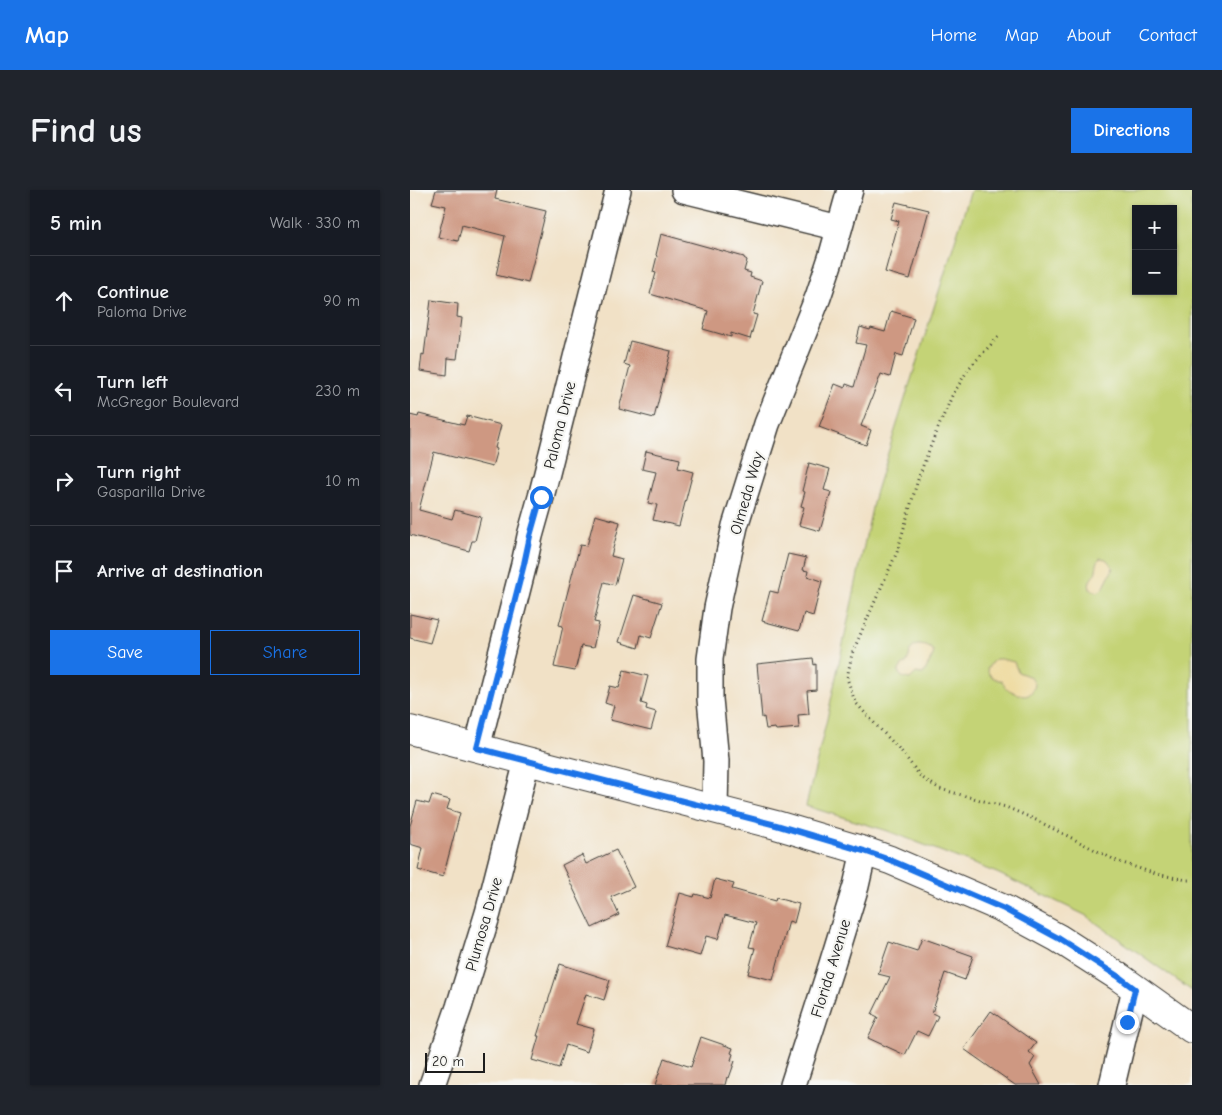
<!DOCTYPE html>
<html lang="en">
<head>
<meta charset="utf-8">
<style>
  :root { --surface:#171b24; --page:#20242c; --text:#f1f3f6; --muted:#9ea1a6; --line:#363941; --accent:#1a73e8 }
  body { margin:0; font-family:"Comic Neue",sans-serif; background:var(--page); color:var(--text) }
  .controls { position:absolute; right:15px; top:15px; display:grid; overflow:hidden; border-radius:0px; box-shadow:0 1px 4px #0004 }
  .controls button { width:45px; height:45px; display:grid; place-items:center; padding:0; border:0; border-bottom:1px solid var(--line); background:var(--surface); color:var(--text); font:25px sans-serif }
  .scale { position:absolute; left:15px; bottom:12px; width:60px; box-sizing:border-box; padding-left:5px; border:2px solid #1c1c1c; border-top:0; font-size:14px; line-height:18px; white-space:nowrap; color:#1c1c1c; -webkit-text-stroke:4px #f6f6f2; paint-order:stroke }
  .stop { position:absolute; width:15px; height:15px; margin:-11px; border:4px solid #1a73e8; border-radius:50%; background:#fff }
  .stop.end { background:#1a73e8; border-color:#fff; box-shadow:0 1px 5px #0008 }
  .list { margin:0; padding:0; list-style:none }
  h2 { display:flex; justify-content:space-between; align-items:center; height:65px; margin:0; padding:0 20px; font-size:21px }
  h2 small { font-size:16px; font-weight:400; color:var(--muted) }
  .list li { display:grid; grid-template-columns:32px 1fr auto; gap:15px; align-items:center; box-sizing:border-box; height:90px; padding:0 20px; border-top:1px solid var(--line) }
  .list b { display:block; font-size:19px; white-space:nowrap }
  .list p { margin:0; font-size:16px; white-space:nowrap; color:var(--muted) }
  .list em { font-size:16px; font-style:normal; color:var(--muted) }
  .actions { display:flex; gap:10px; padding:15px 20px }
  .actions a { flex:1; padding:11px 0; border:1px solid var(--accent); border-radius:0px; text-align:center; font-size:18px; color:var(--accent) }
  .actions .main { background:var(--accent); color:#fff }
  .icon { flex:none; width:28px; height:28px; fill:none; stroke:currentColor; stroke-width:2; stroke-linecap:round; stroke-linejoin:round }
  .map { position:relative; flex:none; width:782px; height:895px; overflow:hidden; border-radius:0px }
  header { display:flex; align-items:center; gap:30px; box-sizing:border-box; height:70px; padding:0 25px; background:var(--accent); color:#fff }
  header strong { font-size:24px }
  nav { display:flex; gap:28px; margin-inline-start:auto; font-size:18px }
  .intro { display:flex; align-items:center; justify-content:space-between; box-sizing:border-box; height:120px; padding:0 30px }
  h1 { margin:0; font-size:35px }
  .button { padding:12px 22px; border-radius:0px; background:var(--accent); color:#fff; font-size:18px; font-weight:700 }
  main { display:flex; gap:30px; padding:0 30px }
  aside { flex:1; background:var(--surface); border-radius:0px; box-shadow:0 1px 4px #0004 }
  .map>svg:first-child { display:block }
</style>
</head>
<body>
<header>
<strong>Map</strong>
<nav><a>Home</a><a>Map</a><a>About</a><a>Contact</a></nav>
</header>
<div class="intro"><h1>Find us</h1><a class="button">Directions</a></div>
<main>
<aside>
<h2>5 min<small>Walk · 330 m</small></h2>
<ul class="list">
<li><svg class="icon" aria-label="ahead" viewBox="0 0 24 24"><path d="M12 20V5M6 11l6-6 6 6"/></svg><div><b>Continue</b><p>Paloma Drive</p></div><em>90 m</em></li>
<li><svg class="icon" aria-label="left" viewBox="0 0 24 24"><path d="M17 20v-9H6M10 6l-5 5 5 5"/></svg><div><b>Turn left</b><p>McGregor Boulevard</p></div><em>230 m</em></li>
<li><svg class="icon" aria-label="right" viewBox="0 0 24 24"><path d="M7 20v-9h11M14 6l5 5-5 5"/></svg><div><b>Turn right</b><p>Gasparilla Drive</p></div><em>10 m</em></li>
<li><svg class="icon" aria-label="arrive" viewBox="0 0 24 24"><path d="M6 21V4h12l-3 4 3 4H6"/></svg><div><b>Arrive at destination</b></div></li>
</ul>
<div class="actions"><a class="main">Save</a><a>Share</a></div>
</aside>
<div class="map">
<svg width="782" height="895" viewBox="0 0 782 895">
  <rect width="100%" height="100%" fill="#f6f6f2"/>
  <filter id="ink" filterUnits="userSpaceOnUse"><feTurbulence type="fractalNoise" baseFrequency=".02" numOctaves="2"/><feDisplacementMap in="SourceGraphic" scale="10" xChannelSelector="R" yChannelSelector="G"/><feConvolveMatrix kernelMatrix="1 2 1 2 8 2 1 2 1" color-interpolation-filters="sRGB"/></filter>
  <filter id="wash" filterUnits="userSpaceOnUse"><feTurbulence type="fractalNoise" baseFrequency=".0096" numOctaves="4" result="noise"/><feDisplacementMap in="SourceGraphic" scale="20" xChannelSelector="R" yChannelSelector="G"/><feGaussianBlur stdDeviation="1.12" result="paint"/><feColorMatrix in="noise" values="0 0 0 0 0 0 0 0 0 0 0 0 0 0 0 0 0 1.4 0 .05"/><feComposite in="paint" operator="in"/></filter>
  <g filter="url(#wash)">
    <rect width="100%" height="100%" fill="#f1e1c6"/>
    <path fill="#c4d376" stroke="#707849" fill-rule="evenodd" d="M 561,0 L 782,0 L 782,801 L 675,725 L 587,683 L 478,641 L 396,616 L 417,529 L 465,304 ZM 726,19 L 763,19 L 763,101 L 726,101 Z"/>
    <g fill="#eeda9e" stroke="#857b5d">
      <path d="M 690,368 L 696,369 L 703,377 C 702,382 700,384 698,388 C 694,396 696,397 688,402 L 680,399 C 677,388 685,388 686,380 C 687,375 687,372 690,368 Z"/>
      <path d="M 507,455 C 514,455 520,456 524,462 L 523,465 L 514,483 L 512,484 L 506,483 L 500,489 C 493,488 485,485 491,477 C 494,473 495,476 497,471 C 502,463 496,461 507,455 Z"/>
      <path d="M 586,469 L 591,469 L 604,472 L 608,482 L 621,487 C 624,491 626,494 624,498 C 617,514 605,501 596,499 L 592,491 C 585,489 579,487 577,479 L 582,472 Z"/>
    </g>
    <g id="blocks">
      <g fill="#ce9882">
        <path d="M 26,0 L 87,0 L 85,9 L 136,21 L 118,93 L 86,85 L 95,46 L 52,35 L 48,51 L 28,47 L 36,16 L 22,13 Z"/>
        <path d="M 486,12 L 519,20 L 500,89 L 475,82 L 489,31 L 481,29 Z"/>
        <path d="M 251,44 L 334,67 L 334,68 L 337,70 L 334,81 L 341,83 L 340,87 L 352,91 L 343,124 L 347,125 L 340,149 L 321,143 L 321,147 L 293,139 L 298,121 L 240,104 L 246,83 L 243,82 L 247,66 L 246,65 Z"/>
        <path d="M 21,110 L 48,114 L 47,127 L 52,128 L 47,169 L 38,168 L 37,185 L 10,181 L 12,164 L 14,165 Z"/>
        <path d="M 481,121 L 504,128 L 493,166 L 486,164 L 480,187 L 471,184 L 451,236 L 461,240 L 456,255 L 409,237 L 425,194 L 435,198 L 436,194 L 444,197 L 456,155 L 446,153 L 450,137 L 460,140 L 461,138 L 475,142 Z"/>
        <path d="M 220,151 L 261,161 L 244,228 L 209,219 L 220,176 L 214,174 Z"/>
        <path d="M 9,224 L 54,235 L 57,226 L 91,235 L 85,258 L 87,259 L 82,277 L 24,262 L 9,320 L 42,329 L 45,320 L 71,327 L 65,351 L 62,351 L 59,361 L 0,345 L 0,225 L 8,227 Z"/>
        <path d="M 236,261 L 270,269 L 268,278 L 283,282 L 269,336 L 243,330 L 247,315 L 238,313 L 246,282 L 232,279 Z"/>
        <path d="M 399,273 L 420,279 L 414,300 L 421,302 L 410,341 L 389,335 L 394,317 L 391,316 L 395,302 L 392,301 Z"/>
        <path d="M 185,325 L 210,332 L 201,366 L 212,369 L 205,395 L 194,392 L 184,432 L 189,433 L 183,458 L 171,456 L 165,481 L 144,477 L 153,436 L 149,435 L 170,355 L 177,356 Z"/>
        <path d="M 378,364 L 396,368 L 393,380 L 398,381 L 397,386 L 412,391 L 403,426 L 394,423 L 389,441 L 352,431 L 360,401 L 368,403 Z"/>
        <path d="M 224,405 L 252,413 L 241,448 L 231,445 L 228,458 L 209,452 Z"/>
        <path d="M 0,424 L 27,430 L 20,453 L 0,448 Z"/>
        <path d="M 403,468 L 404,475 L 406,474 L 406,500 L 397,501 L 399,524 L 388,525 L 389,538 L 366,540 L 365,538 L 356,539 L 354,527 L 352,528 L 347,474 Z"/>
        <path d="M 214,480 L 238,486 L 231,513 L 237,515 L 236,519 L 246,522 L 241,540 L 200,530 L 204,516 L 195,513 L 200,496 L 209,498 Z"/>
        <path d="M 22,605 L 40,610 L 37,619 L 50,623 L 33,687 L 8,680 L 13,658 L 0,654 L 0,636 L 7,611 L 19,614 Z"/>
        <path d="M 206,660 L 224,697 L 201,707 L 209,725 L 182,738 L 152,675 L 172,665 L 176,674 Z"/>
        <path d="M 305,689 L 324,694 L 322,699 L 365,711 L 366,708 L 389,714 L 384,733 L 379,731 L 363,790 L 338,784 L 345,758 L 339,757 L 346,733 L 315,725 L 308,749 L 296,746 L 290,766 L 255,756 L 270,703 L 284,707 L 285,704 L 300,708 Z"/>
        <path d="M 512,748 L 563,766 L 555,790 L 535,783 L 522,823 L 528,826 L 518,846 L 507,841 L 495,865 L 458,848 L 468,827 L 462,824 L 480,787 L 468,784 L 479,752 L 507,761 Z"/>
        <path d="M 150,774 L 200,790 L 194,810 L 176,804 L 166,834 L 184,839 L 177,862 L 156,855 L 149,878 L 122,870 L 129,846 L 127,846 Z"/>
        <path d="M 581,821 L 626,853 L 619,862 L 625,867 L 620,875 L 631,895 L 605,895 L 554,859 Z"/>
        <path d="M 291,847 L 323,858 L 321,863 L 323,864 L 321,870 L 325,871 L 319,888 L 317,887 L 315,895 L 245,895 L 254,868 L 281,877 Z"/>
      </g>
    </g>
  </g>
  <g filter="url(#ink)">
    <use href="#blocks" fill-opacity="0" stroke="#3c3a36" stroke-width="1"/>
    <g fill="none" stroke-linecap="round" stroke-linejoin="round">
      <defs>
        <g id="minor">
          <path d="M 274,0 L 429,38"/>
          <path d="M 67,558 L 114,374 L 120,346 L 131,307 L 208,0"/>
          <path d="M 305,619 L 306,571 L 300,509 L 300,469 L 307,418 L 325,336 L 357,234 L 408,107 L 421,68 L 440,0"/>
          <path d="M 22,895 L 49,817 L 78,723 L 117,571"/>
          <path d="M 383,895 L 421,777 L 446,696 L 454,661"/>
          <path d="M 702,895 L 725,799"/>
        </g>
        <path id="major" d="M 0,540 L 117,571 L 366,635 L 454,661 L 480,670 L 594,719 L 648,748 L 709,787 L 782,839"/>
      </defs>
      <use href="#minor" stroke="#3c3a36" stroke-width="28"/>
      <use href="#major" stroke="#3c3a36" stroke-width="30"/>
      <path stroke="#3c3a36" stroke-width="3" stroke-dasharray="1 4" stroke-linecap="butt" d="M 588,147 L 559,178 L 542,206 L 525,245 L 509,286 L 487,362 L 454,436 L 442,464 L 437,488 L 445,512 L 468,537 L 492,562 L 511,587 L 530,599 L 596,617 L 626,630 L 707,671 L 746,684 L 777,690 L 782,690"/>
      <use href="#minor" stroke="#fff" stroke-width="25"/>
      <use href="#major" stroke="#fff" stroke-width="28"/>
    </g>
  </g>
  <g fill="none" stroke-linecap="round" stroke-linejoin="round" filter="url(#ink)">
    <path stroke="#1a73e8" stroke-width="6" d="M 131,307 L 120,346 L 114,374 L 67,558 L 366,635 L 454,661 L 480,670 L 594,719 L 648,748 L 709,787 L 725,799 L 717,832"/>
  </g>
  <g text-anchor="middle" stroke-width="4.5" stroke-linejoin="round" paint-order="stroke">
    <g font-size="16" fill="#1c1c1c" stroke="#f6f6f2">
      <text transform="translate(149 235) rotate(-76)" y="6">Paloma Drive</text>
      <text transform="translate(336 303) rotate(-74)" y="6">Olmeda Way</text>
      <text transform="translate(73 734) rotate(-74)" y="6">Plumosa Drive</text>
      <text transform="translate(420 778) rotate(-73)" y="6">Florida Avenue</text>
    </g>
  </g>
</svg>
<div class="controls">
<button>+</button>
<button>−</button>
</div>
<div class="scale">20 m</div>
<div class="stop" style="left:131px;top:307px"></div>
<div class="stop end" style="left:717px;top:832px"></div>
</div>
</main>
</body>
</html>
